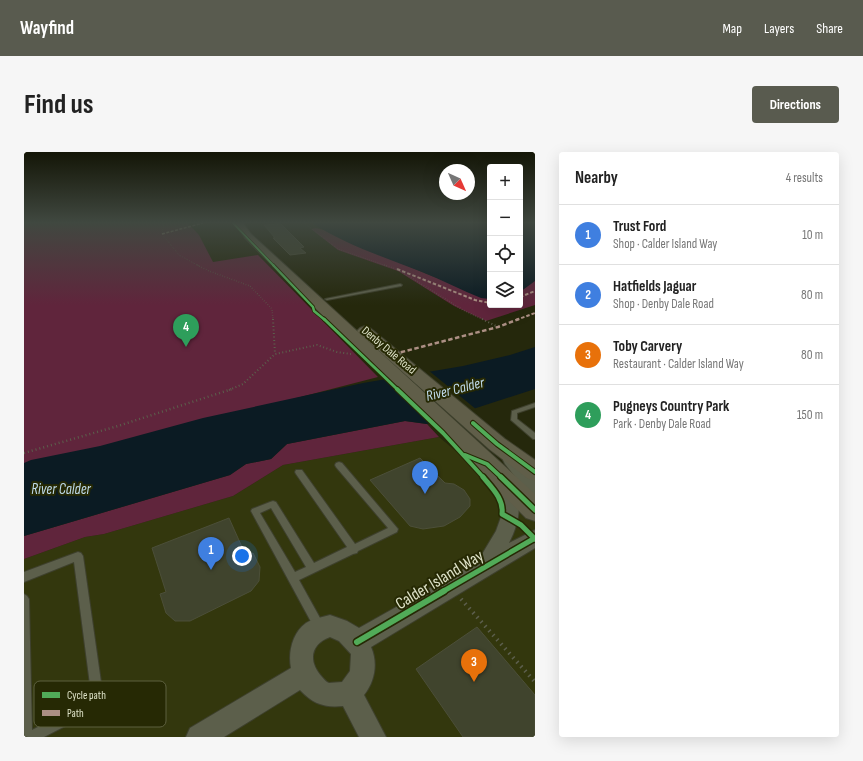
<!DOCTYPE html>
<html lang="en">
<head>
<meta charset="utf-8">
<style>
  :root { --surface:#fff; --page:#f6f6f6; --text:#222; --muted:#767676; --line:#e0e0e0; --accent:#595b4f }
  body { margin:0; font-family:"Sofia Sans Condensed",sans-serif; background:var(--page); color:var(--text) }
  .controls { position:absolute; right:12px; top:12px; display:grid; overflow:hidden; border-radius:4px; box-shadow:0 4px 16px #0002 }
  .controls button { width:36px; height:36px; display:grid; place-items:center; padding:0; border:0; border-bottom:1px solid var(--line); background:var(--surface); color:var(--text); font:20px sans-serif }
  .compass { position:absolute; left:415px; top:12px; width:36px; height:36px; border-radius:50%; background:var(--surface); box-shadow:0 4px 16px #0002; rotate:135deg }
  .you { position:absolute; left:218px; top:404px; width:14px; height:14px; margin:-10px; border:3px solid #fff; border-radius:50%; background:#1a73e8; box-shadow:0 0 0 6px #1a73e833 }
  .badge { display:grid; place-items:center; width:26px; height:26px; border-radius:50%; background:var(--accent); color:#fff; font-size:13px; font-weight:700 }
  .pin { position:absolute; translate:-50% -33px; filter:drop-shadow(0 1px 2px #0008) }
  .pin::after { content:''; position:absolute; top:21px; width:14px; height:12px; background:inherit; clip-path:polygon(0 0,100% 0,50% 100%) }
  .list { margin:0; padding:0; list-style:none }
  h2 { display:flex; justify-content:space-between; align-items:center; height:52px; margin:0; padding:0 16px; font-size:17px }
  h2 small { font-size:13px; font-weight:400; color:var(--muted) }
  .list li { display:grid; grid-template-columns:26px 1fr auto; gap:12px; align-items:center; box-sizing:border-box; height:60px; padding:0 16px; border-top:1px solid var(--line) }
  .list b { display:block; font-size:15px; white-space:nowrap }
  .list p { margin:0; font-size:13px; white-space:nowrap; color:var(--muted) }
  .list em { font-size:13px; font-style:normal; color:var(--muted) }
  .icon { flex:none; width:22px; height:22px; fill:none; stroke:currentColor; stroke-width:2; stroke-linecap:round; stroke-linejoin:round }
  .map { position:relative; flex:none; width:511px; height:585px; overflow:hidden; border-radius:4px }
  header { display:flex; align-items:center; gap:24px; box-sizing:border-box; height:56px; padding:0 20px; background:var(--accent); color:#fff }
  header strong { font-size:19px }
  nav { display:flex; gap:22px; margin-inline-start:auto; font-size:14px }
  .intro { display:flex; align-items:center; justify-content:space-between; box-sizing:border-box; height:96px; padding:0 24px }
  h1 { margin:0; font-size:28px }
  .button { padding:10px 18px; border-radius:4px; background:var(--accent); color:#fff; font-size:14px; font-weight:700 }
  main { display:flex; gap:24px; padding:0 24px }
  aside { flex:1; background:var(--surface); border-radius:4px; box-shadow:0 4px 16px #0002 }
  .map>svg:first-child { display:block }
</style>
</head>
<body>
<header>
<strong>Wayfind</strong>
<nav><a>Map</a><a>Layers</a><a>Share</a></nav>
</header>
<div class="intro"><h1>Find us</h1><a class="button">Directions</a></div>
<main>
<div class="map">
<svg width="511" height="585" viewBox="0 0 511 585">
  <rect width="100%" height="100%" fill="#25280c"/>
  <path fill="#33370d" d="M 415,285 L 511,365 L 511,585 L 0,585 L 0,407 L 61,385 L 80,382 L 209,344 L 259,313 Z"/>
  <g fill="#60253c">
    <path d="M 0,71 L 164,71 L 175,83 L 189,110 L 234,103 L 354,225 L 0,316 Z"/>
    <path d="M 292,76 L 300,78 L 398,120 L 466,147 L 466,153 L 496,153 L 496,138 L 511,127 L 511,153 L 462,169 L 430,154 L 374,119 L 314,98 L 287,77 Z"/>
    <path d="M 381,269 L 403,272 L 415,285 L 259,313 L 209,344 L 80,382 L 61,385 L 0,407 L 0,384 L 206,323 L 222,312 L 247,307 L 263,292 Z"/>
  </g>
  <g fill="#0b1b23">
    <path d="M 288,71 L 466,71 L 466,147 L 457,146 C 437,138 418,128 398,120 C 360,105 322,93 288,71 Z"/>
    <path d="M 496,71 L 511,71 L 511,129 L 496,140 Z"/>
    <path d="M 511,195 L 511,237 L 403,272 L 381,269 L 263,292 L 247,307 L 222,312 L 206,323 L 0,384 L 0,311 L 7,308 L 76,294 L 179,266 L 339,231 L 439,214 L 486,203 Z"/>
  </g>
  <path fill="#25280c" d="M 404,218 L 453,258 L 407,273 L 360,227 Z"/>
  <g fill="#40442d" stroke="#4c4f39">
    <path d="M 257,72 L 280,95 L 276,96 L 282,101 L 266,103 L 249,86 L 251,86 L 240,73 Z"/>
    <path d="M 396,306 L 421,331 L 430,332 L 440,338 L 446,347 L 446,354 L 436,365 L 420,374 L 399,377 L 386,374 L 346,328 Z"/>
    <path d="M 205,366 L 222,404 L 229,401 L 236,415 L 235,429 L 227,439 L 166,469 L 151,469 L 142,461 L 136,442 L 142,440 L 128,396 Z"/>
    <path d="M 453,475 L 511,543 L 511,585 L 439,585 L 392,517 Z"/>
  </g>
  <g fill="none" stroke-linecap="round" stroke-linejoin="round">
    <defs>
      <g id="service">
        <path d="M 376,132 L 378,133 L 377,134 L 303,148 L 301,147 Z"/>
        <path d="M 511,251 L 511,255 L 493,261 L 493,267 L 511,281 L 511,287 L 509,287 L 487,268 L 488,259 Z"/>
        <path d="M 315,310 L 318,311 L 374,377 L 373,380 L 334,399 L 333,401 L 329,402 L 275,428 L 301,475 L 300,479 L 296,480 L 292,479 L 227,359 L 228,357 L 246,350 L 249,349 L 252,350 L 290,411 L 323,395 L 272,322 L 271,320 L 272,318 L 278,318 L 331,392 L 364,376 L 312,315 L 311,313 L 312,311 ZM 247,356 L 282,415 L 271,420 L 236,361 Z"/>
        <path d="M 54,400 L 57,401 L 59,404 L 80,551 L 78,555 L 20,585 L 0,585 L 0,442 L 3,444 L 5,447 L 8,578 L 68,548 L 50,410 L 0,430 L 0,420 Z"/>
      </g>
      <g id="minor">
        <path d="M 487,302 L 493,304 L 511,325 L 511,344 L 505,342 L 481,312 L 479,308 L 481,304 Z"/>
        <path d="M 481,326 L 487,328 C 499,351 496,369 485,391 L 511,378 L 511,396 L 347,495 C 354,511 351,529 340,543 L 362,585 L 335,585 L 319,554 C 301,556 289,552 276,538 L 200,585 L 162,585 L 166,576 L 267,516 C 264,501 268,481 282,471 C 289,467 299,465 306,463 L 323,469 L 335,476 L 454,409 L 472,379 L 477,365 L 478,355 L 477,344 L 473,333 L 475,328 ZM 306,485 L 315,489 L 327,502 L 326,519 L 318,530 C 314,530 309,531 305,531 C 302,530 300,527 298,525 C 284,510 286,492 306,485 Z"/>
      </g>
      <g id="primary">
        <path d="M 211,71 L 219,71 L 227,82 L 511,342 L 511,369 L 502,366 L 221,86 Z"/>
        <path d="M 341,174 L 346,176 L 481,287 L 511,308 L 511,329 L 503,326 L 465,297 L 336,182 L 333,179 L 336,176 Z"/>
      </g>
    </defs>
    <use href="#service" stroke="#3e402d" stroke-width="2"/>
    <use href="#minor" stroke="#3e402d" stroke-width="2"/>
    <use href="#primary" stroke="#3e402d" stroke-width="2"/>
    <g stroke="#5c5e4c" stroke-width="1" stroke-dasharray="0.5 1.5" stroke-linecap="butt">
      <path d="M 140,71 L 138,82 L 155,103 L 175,114"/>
      <path d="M 280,71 L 314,97 L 363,114"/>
      <path d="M 0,73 L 5,71"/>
    </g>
    <g stroke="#5c5e4c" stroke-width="1.5" stroke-dasharray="0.5 2" stroke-linecap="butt">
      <path d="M 173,113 L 185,119 L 226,134 L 248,157 L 249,168"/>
      <path d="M 360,113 L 373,117 L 439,158 L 460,168"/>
    </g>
    <g stroke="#5c5e4c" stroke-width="2" stroke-dasharray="1 2.5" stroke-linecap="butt">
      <path d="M 249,167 L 251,202"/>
      <path d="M 458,167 L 474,175"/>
      <path d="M 205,238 L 219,232 L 251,202 L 293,193 L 313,200 L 327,202"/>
    </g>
    <path stroke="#5c5e4c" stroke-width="2.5" stroke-dasharray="1 3" stroke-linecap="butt" d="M 0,301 L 94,274 L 208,237"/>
    <path stroke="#5c5e4c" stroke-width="4" stroke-dasharray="1.5 4.5" stroke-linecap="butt" d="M 437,447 L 511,530"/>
    <use href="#service" fill="#5c5f4b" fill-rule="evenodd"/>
    <use href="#minor" fill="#5c5f4b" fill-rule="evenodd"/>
    <use href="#primary" fill="#605e49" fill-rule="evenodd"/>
    <path stroke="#ac8f84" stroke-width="1.5" stroke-dasharray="3 1.5" stroke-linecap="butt" d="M 138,82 L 179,71"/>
    <g stroke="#ac8f84" stroke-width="2" stroke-dasharray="3.5 2" stroke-linecap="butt">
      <path d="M 373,117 L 451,148 L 466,151"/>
      <path d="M 496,145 L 511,139"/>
      <path d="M 492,168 L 511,161"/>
    </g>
    <path stroke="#ac8f84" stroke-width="2.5" stroke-dasharray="4.5 2.5" stroke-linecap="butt" d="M 370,202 L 474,175 L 495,167"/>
    <defs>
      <path id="cycleway-far5" d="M 209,71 L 250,114"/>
      <path id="cycleway-far4" d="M 249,113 L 289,155 L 290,159 L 301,168"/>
      <path id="cycleway-far3" d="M 300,167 L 374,238"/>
      <g id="cycleway-far2">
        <path d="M 373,237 L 419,281 L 460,326"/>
        <path d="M 449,271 L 473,292 L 511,320"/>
        <path d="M 441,303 L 463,312 L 478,326"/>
      </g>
      <g id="cycleway-far1">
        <path d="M 459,325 C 468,336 480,347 478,362 L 497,373 L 511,387"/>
        <path d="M 477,325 L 511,358"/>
        <path d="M 418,440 L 511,386"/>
      </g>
      <path id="cycleway" d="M 333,490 L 420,439"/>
    </defs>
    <use href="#cycleway-far5" stroke="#262904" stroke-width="3"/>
    <use href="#cycleway-far4" stroke="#262904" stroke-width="4"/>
    <use href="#cycleway-far3" stroke="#262904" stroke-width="5"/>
    <use href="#cycleway-far2" stroke="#262904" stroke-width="6"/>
    <use href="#cycleway-far1" stroke="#262904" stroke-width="8"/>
    <use href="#cycleway" stroke="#262904" stroke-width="9"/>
    <use href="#cycleway-far5" stroke="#51ab58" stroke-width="2"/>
    <use href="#cycleway-far4" stroke="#51ab58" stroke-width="2.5"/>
    <use href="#cycleway-far3" stroke="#51ab58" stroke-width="3"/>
    <use href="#cycleway-far2" stroke="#51ab58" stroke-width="4"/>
    <use href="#cycleway-far1" stroke="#51ab58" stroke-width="5"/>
    <use href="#cycleway" stroke="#51ab58" stroke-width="6"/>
  </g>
  <linearGradient id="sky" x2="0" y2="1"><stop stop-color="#141607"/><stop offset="0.46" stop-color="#404840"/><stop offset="1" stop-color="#404840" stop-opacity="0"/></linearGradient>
  <rect width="511" height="153" fill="url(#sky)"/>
  <g text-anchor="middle" stroke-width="4" stroke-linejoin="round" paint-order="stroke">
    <g font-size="12" fill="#dee2c8" stroke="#262904">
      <text transform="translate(365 198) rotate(40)" y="4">Denby Dale Road</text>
    </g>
    <g font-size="15" font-style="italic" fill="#c0dced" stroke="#262904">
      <text transform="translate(431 237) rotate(-14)" y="5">River Calder</text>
      <text x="37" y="342">River Calder</text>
    </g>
    <g font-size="17" fill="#dee2c8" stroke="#262904">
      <text transform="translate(415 427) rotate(-31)" y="6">Calder Island Way</text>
    </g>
  </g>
  <rect x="10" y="529" width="132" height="46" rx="6" fill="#262904" stroke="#5d603f" stroke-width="1"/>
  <rect x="18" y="540" width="18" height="6" fill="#51ab58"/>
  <rect x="18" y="558" width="18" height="6" fill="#ac8f84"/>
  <g font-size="11" fill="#dee2c8">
    <text x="43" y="547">Cycle path</text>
    <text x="43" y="565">Path</text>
  </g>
</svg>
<div class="controls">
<button>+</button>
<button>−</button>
<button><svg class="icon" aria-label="locate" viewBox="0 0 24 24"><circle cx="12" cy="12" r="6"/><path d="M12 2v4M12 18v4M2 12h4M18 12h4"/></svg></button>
<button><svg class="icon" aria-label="layers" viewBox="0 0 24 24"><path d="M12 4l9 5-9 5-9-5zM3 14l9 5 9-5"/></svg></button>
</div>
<svg class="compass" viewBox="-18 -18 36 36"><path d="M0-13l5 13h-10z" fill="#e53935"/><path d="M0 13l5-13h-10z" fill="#767676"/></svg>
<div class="you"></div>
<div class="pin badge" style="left:187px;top:418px;background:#3f7fe0">1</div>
<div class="pin badge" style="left:401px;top:342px;background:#3f7fe0">2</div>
<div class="pin badge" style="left:450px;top:530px;background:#e8710a">3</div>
<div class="pin badge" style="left:162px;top:195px;background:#2e9e5b">4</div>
</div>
<aside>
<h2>Nearby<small>4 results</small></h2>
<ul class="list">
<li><span class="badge" style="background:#3f7fe0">1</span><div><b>Trust Ford</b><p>Shop · Calder Island Way</p></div><em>10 m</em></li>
<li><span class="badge" style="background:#3f7fe0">2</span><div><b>Hatfields Jaguar</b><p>Shop · Denby Dale Road</p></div><em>80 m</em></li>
<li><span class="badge" style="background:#e8710a">3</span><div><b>Toby Carvery</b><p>Restaurant · Calder Island Way</p></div><em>80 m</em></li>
<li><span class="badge" style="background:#2e9e5b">4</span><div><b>Pugneys Country Park</b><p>Park · Denby Dale Road</p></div><em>150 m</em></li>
</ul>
</aside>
</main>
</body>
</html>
